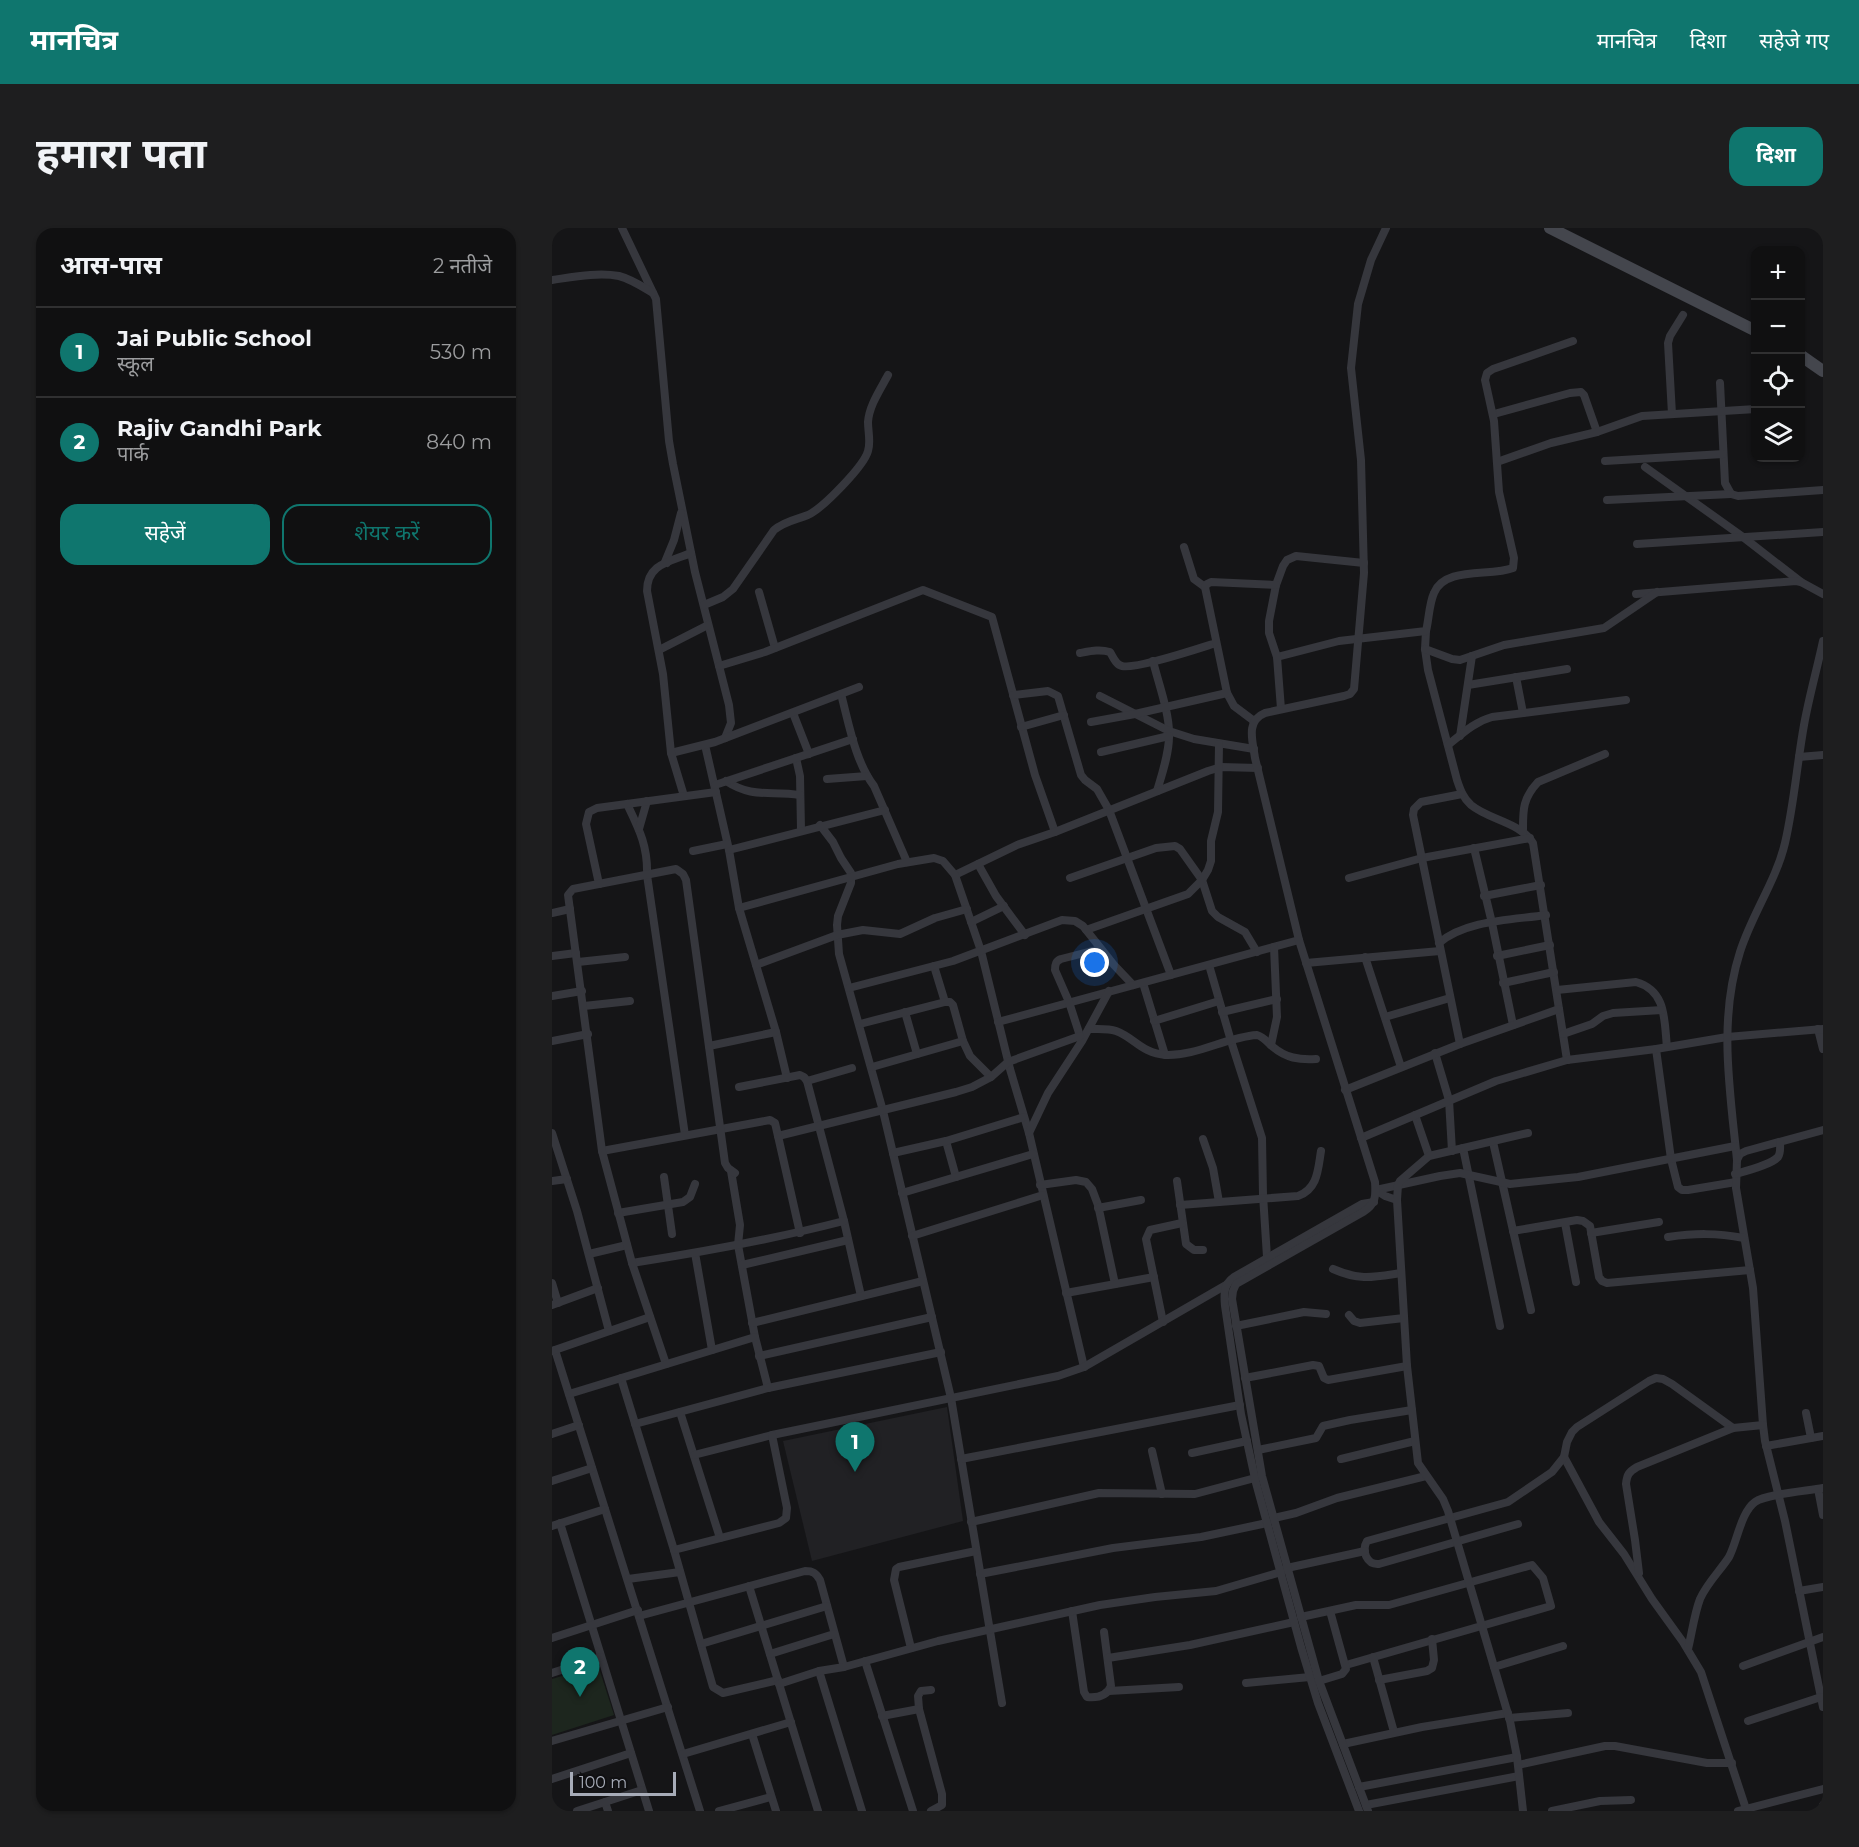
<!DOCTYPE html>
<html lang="hi">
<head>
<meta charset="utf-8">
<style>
  :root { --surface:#101011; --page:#1e1e1f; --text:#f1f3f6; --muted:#9c9d9f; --line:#303031; --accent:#0f766e }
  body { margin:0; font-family:Montserrat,"Noto Sans Devanagari",sans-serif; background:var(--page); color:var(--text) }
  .controls { position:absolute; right:18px; top:18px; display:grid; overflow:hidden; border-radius:12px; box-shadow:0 2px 4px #0004 }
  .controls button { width:54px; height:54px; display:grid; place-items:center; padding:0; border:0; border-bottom:2px solid var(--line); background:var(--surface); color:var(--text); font:30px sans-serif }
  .scale { position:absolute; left:18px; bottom:15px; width:106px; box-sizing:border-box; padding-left:6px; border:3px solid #a7acb8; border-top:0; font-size:16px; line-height:21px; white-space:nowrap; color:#a7acb8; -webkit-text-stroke:4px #101012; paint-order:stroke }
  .you { position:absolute; left:543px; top:735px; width:21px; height:21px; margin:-15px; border:4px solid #fff; border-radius:50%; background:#1a73e8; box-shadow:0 0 0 9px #1a73e833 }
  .badge { display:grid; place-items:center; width:39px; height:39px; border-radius:50%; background:var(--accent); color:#fff; font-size:20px; font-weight:700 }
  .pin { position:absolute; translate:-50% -50px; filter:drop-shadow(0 2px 3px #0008) }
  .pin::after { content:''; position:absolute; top:32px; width:21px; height:18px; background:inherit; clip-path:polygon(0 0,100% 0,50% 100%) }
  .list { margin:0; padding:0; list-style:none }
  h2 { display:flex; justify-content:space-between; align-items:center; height:78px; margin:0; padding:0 24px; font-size:26px }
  h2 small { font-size:20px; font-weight:400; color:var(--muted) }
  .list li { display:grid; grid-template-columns:39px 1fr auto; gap:18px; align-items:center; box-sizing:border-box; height:90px; padding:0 24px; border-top:2px solid var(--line) }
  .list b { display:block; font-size:22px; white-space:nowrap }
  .list p { margin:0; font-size:20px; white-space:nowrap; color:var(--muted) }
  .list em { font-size:20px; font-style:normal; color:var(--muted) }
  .actions { display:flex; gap:12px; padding:18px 24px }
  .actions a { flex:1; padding:14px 0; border:2px solid var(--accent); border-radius:18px; text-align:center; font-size:21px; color:var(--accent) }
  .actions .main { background:var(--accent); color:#fff }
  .icon { flex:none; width:33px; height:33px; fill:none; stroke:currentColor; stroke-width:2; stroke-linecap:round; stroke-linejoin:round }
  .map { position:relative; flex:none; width:1271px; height:1583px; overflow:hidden; border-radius:18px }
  header { display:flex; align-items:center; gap:36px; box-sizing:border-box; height:84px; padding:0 30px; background:var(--accent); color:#fff }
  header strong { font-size:28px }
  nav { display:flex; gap:33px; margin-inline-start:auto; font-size:21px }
  .intro { display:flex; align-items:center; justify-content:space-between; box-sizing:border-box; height:144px; padding:0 36px }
  h1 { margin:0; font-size:42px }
  .button { padding:15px 27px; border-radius:18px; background:var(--accent); color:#fff; font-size:21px; font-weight:700 }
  main { display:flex; gap:36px; padding:0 36px }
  aside { flex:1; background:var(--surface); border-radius:18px; box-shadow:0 2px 4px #0004 }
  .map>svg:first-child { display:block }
</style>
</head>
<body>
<header>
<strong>मानचित्र</strong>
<nav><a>मानचित्र</a><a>दिशा</a><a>सहेजे गए</a></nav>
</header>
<div class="intro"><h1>हमारा पता</h1><a class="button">दिशा</a></div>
<main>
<aside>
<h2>आस-पास<small>2 नतीजे</small></h2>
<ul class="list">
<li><span class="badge">1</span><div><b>Jai Public School</b><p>स्कूल</p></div><em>530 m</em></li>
<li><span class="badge">2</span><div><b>Rajiv Gandhi Park</b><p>पार्क</p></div><em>840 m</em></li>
</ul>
<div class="actions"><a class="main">सहेजें</a><a>शेयर करें</a></div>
</aside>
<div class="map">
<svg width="1271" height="1583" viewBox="0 0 1271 1583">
  <rect width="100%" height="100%" fill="#151517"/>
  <path fill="#212124" d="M 395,1179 L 411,1293 L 260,1333 L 231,1213 Z"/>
  <path fill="#1d261e" d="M 46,1437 L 62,1487 L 0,1507 L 0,1451 Z"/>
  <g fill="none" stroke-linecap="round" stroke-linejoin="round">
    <g stroke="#36373d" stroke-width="8">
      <path d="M 70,0 L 104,71 L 117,213 L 121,236 L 143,344 L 177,477 L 179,495 L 173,510"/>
      <path d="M 0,52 C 21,49 46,44 67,48 C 79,51 91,59 101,65"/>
      <path d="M 1168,155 L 1173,255 L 1179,266 L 1186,268 L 1271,262"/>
      <path d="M 942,186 L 1018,165 L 1029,164 L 1032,167 L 1045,204"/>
      <path d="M 1120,186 L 1116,115 L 1118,108 L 1131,87"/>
      <path d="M 1053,233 L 1171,226"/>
      <path d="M 945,234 L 999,215 L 1045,204 L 1090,188 L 1204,181"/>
      <path d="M 1093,239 L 1191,309 L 1249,354"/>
      <path d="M 1055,272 L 1179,266"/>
      <path d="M 1085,316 L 1271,304"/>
      <path d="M 632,319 L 642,351 L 653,359"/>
      <path d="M 115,335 L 113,334 L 122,312 L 129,285"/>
      <path d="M 207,364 L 223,420"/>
      <path d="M 1084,366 L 1244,353 L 1249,354 L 1271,366"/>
      <path d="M 152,377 L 171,369 L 181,361 L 222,302 C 233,293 243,292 256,287 C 271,280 312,238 316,223 C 319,214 316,204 316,194 C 317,178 328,162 336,147"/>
      <path d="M 874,403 L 873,421 L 876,442 L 905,552 C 908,561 911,570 919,577 C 937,592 968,594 981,615 L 1015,832"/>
      <path d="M 873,421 L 900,431 L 908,432 L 952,417 L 1052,400 L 1105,364"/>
      <path d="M 107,422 L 156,397"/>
      <path d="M 528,425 C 539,423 548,421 558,424 C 561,429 564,437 570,438 C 583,442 648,420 664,415"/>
      <path d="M 725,429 L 787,413 L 874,403 C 877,391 877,376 882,365 C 893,338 938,349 961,340 L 962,330 L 947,264 L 942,193 L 933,152 L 935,145 L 941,141 L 1021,113"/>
      <path d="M 601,433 C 606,454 618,486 617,508 C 617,526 610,546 605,563"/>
      <path d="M 167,438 L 213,424 L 371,362 L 440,389 L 483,547 L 503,604"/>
      <path d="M 964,449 L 971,485"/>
      <path d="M 916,457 L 1015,441"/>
      <path d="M 289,466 C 297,496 303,533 322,558 L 355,634"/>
      <path d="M 461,467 L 496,463 L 506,468 L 529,547 L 533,552 L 545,561 L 557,582 L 619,747"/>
      <path d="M 548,468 L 617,503 L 642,511 L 702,521"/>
      <path d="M 729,481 L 725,429 L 717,405 L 717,393 L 724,357 L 731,338 L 735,332 L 744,328 L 812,335"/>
      <path d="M 241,485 L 257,526"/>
      <path d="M 702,493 L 682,478 L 675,465 L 653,359 L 655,356 L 659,354 L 724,357"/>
      <path d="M 539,494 L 583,486 L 675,465"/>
      <path d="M 469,499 L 512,487"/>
      <path d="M 908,508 L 920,428"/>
      <path d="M 153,517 L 177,622 L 187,680 L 224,804 L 235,850"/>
      <path d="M 896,517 C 910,506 922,494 940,489 L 1074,472"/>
      <path d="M 549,524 L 617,508"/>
      <path d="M 119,525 L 163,514 L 307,459"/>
      <path d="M 1247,529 L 1271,527"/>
      <path d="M 244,530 L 248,548 L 249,602"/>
      <path d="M 275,551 L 315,548"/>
      <path d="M 174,553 C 201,571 219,562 248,567"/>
      <path d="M 163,557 L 301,511"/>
      <path d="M 132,568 L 119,525 L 111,446 L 95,363 C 95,336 117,334 139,325"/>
      <path d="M 75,576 C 87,601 96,618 95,647 L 133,907"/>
      <path d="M 268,597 L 281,614 L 289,630 L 299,645 L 299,655 L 286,688 L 285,697 L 287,726 L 331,883 L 399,1170 L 450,1475"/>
      <path d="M 87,601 L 95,573"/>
      <path d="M 971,604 C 971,583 970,571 986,554 L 1053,526"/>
      <path d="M 922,620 L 940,695 L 961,797"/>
      <path d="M 177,622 L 333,582"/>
      <path d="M 141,623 L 175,616"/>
      <path d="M 426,636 L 444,668 L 473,707"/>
      <path d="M 403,647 L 465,617 L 503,604 L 656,543 L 669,539 L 706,540"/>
      <path d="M 518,650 L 604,620 L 623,618 L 628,621 L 650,652 L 660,683 L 666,689 L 693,704 L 705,724"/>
      <path d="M 797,650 L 870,630 L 978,610"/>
      <path d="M 47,656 L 34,596 L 37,584 L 45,580 L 164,564"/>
      <path d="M 932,668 L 989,657"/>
      <path d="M 187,680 L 346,636 L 382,630 L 391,633 L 403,647 L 429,723 L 458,841 L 477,905 L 532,1139"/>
      <path d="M 0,685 L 18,681"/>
      <path d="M 419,694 L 452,678"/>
      <path d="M 534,702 L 636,666 L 650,652 L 656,642 L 659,633 L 659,613 L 666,584 L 667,516"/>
      <path d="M 887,715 C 914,692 960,692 994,687"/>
      <path d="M 0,728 L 24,725"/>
      <path d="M 945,728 L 998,717"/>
      <path d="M 813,729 L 849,839"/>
      <path d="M 26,734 L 73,729"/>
      <path d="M 754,735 L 888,723"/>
      <path d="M 204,737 L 285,707 L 311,702 L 348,706 L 383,690 L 415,681"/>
      <path d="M 657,737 L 679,813 L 710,910 L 711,967 L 715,1029"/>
      <path d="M 382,738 L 393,774"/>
      <path d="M 591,755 L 613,827"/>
      <path d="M 951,755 L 1002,744"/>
      <path d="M 297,760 L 401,733 L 510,692 L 523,693 L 531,698 L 562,737 L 581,757"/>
      <path d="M 1005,762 L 1084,754 C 1115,763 1112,792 1115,819"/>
      <path d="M 0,768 L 30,763"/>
      <path d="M 32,778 L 78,773"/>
      <path d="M 353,784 L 365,826"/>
      <path d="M 670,784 L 725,771"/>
      <path d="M 833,789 L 898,770"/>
      <path d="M 602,793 L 667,773"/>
      <path d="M 446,794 L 747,712"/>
      <path d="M 308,796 L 393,774 L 398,774 L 401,777 L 411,813 L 418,828 L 439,849"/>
      <path d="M 537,801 C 545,801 556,800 564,803 C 583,810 589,825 614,827 C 645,828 674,809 705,807 C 712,809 715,814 721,819 C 734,830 747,832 764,831"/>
      <path d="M 1266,801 L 1271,821"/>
      <path d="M 1011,806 L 1040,796 L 1051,788 L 1061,785 L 1110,782"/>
      <path d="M 529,811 L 517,774 L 503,742 C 503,736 504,733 509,731 L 548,721"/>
      <path d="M 0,813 L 36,806"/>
      <path d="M 908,816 L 861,587 L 862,581 L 869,574 L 910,566"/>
      <path d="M 719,817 L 725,789 L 722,719"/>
      <path d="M 157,818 L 224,804"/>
      <path d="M 1104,821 L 1119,931 L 1126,959 L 1130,962 L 1136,962 L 1184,954"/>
      <path d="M 883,825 L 897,872 L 900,923"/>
      <path d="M 320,839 L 411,813"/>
      <path d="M 255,853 L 300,840"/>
      <path d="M 187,859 L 248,847 L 252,849 L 255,853 L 292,993 L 309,1068"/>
      <path d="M 793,862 L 908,816 L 1007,781"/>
      <path d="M 863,887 L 877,928"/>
      <path d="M 1271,902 L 1194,923 L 1188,926 L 1185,932 L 1184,960 L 1201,1060 L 1211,1197 L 1213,1213 L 1233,1293 L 1271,1479"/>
      <path d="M 0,905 L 25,983 L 57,1103"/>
      <path d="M 477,905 L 496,865 L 530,813 L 557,763"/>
      <path d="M 226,908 L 404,864 L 420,859 L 439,849 L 456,834 L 528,808"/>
      <path d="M 809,910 L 944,853 L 1015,832 L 1104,821 L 1175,809 L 1271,801"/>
      <path d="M 651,911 L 661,940 L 667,974"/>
      <path d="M 394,913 L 404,949"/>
      <path d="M 941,914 L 979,1082"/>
      <path d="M 911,920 L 948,1098"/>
      <path d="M 50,923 L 218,892 L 223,895 L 226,908 L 248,1005"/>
      <path d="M 341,925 L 394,913 L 472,889"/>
      <path d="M 1185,932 C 1178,863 1166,792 1188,724 C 1200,686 1224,653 1233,615 C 1242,576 1245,536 1252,497 C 1257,469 1265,441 1271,413"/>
      <path d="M 179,943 L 188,997 L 186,1017 L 203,1109 L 216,1160"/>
      <path d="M 1183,946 C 1194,943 1219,937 1226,929 C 1229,925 1228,918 1228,914"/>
      <path d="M 112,949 L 120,1006"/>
      <path d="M 0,953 L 15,951"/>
      <path d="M 625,953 L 634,1016 L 642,1022 L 651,1022"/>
      <path d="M 488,957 L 524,952 L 534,954 L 540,961 L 546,977 L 563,1056"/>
      <path d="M 824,962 L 888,948 L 908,945 L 958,956 L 1026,949 L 1183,918"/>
      <path d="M 824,962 L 833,968 L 845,972"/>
      <path d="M 350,965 L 481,926"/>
      <path d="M 628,977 L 746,968 C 766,961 766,941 769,923"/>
      <path d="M 546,980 L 589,972"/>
      <path d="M 66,985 L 131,974 L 138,969 L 143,956"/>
      <path d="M 1013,995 L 1024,1054"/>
      <path d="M 961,1003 L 1025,992 L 1031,993 L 1038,998 L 1047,1049 L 1050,1053 L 1055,1055 L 1198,1042"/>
      <path d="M 1039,1005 L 1107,994"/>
      <path d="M 360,1008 L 491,967"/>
      <path d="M 1116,1009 C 1144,1005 1164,1005 1192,1010"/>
      <path d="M 143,1025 L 160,1122"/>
      <path d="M 37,1026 L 75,1017"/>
      <path d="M 80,1035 C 151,1024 222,1011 292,993"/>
      <path d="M 190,1037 L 296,1012"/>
      <path d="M 781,1041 C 808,1053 822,1049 849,1045"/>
      <path d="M 0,1055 L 6,1075"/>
      <path d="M 514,1065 L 602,1049"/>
      <path d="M 0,1077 L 46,1060"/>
      <path d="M 797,1087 L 802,1093 L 808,1095 L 852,1090"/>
      <path d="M 611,1094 L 594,1011 L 598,1002 L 630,995"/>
      <path d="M 200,1095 L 371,1053"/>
      <path d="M 684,1098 L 752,1084 L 774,1086"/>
      <path d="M 3,1122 L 148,1583"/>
      <path d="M 0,1123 L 98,1089"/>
      <path d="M 207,1128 L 380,1089"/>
      <path d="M 114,1136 L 80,1035 L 50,923 L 16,667 L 21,661 L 124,641 L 131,646 L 134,652 L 173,935 L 176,940 L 183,945"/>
      <path d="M 69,1150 L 122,1322 L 161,1459 L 171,1465 L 226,1452"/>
      <path d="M 693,1150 L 761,1137 L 767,1138 L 772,1150 L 776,1152 L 855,1138"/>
      <path d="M 17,1166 L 203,1109"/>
      <path d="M 128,1184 L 168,1310"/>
      <path d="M 1254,1185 L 1259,1210"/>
      <path d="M 83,1196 L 216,1160 L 389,1124"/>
      <path d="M 0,1206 L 27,1197"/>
      <path d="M 1214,1218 L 1271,1208"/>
      <path d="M 706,1222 L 764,1210 L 771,1198 L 798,1192 L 860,1182"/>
      <path d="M 600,1223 L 610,1266"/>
      <path d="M 640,1225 L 695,1213"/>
      <path d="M 142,1227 L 220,1207 L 506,1148 L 532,1139 L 674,1057"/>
      <path d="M 1012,1229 L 1047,1294 L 1072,1326 L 1100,1371 L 1131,1414 L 1149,1444 L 1194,1581"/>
      <path d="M 409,1231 L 688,1177"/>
      <path d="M 789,1231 L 863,1213"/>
      <path d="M 0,1253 L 40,1240"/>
      <path d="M 1266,1261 L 1271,1287"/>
      <path d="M 722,1290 L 744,1285 L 785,1270 L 874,1248"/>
      <path d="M 419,1294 L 547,1265 L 643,1266 L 703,1250"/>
      <path d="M 8,1295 L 97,1583"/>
      <path d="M 966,1296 L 827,1336 C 815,1337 809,1323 815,1313 L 956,1274 L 1000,1244 L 1012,1229 L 1015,1214 L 1020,1204 L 1025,1199 L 1097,1153 L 1104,1150 L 1111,1151 L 1120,1156 L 1181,1200"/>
      <path d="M 0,1298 L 53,1281"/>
      <path d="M 122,1322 L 227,1295 L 234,1290 L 235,1280 L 220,1207"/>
      <path d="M 735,1340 L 813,1323"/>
      <path d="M 1087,1345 L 1083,1312 L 1074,1256 C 1075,1246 1077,1244 1085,1239 L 1181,1200 L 1211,1197"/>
      <path d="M 428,1346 L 561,1320 L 649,1309 L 715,1295"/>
      <path d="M 76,1351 L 128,1344"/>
      <path d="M 197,1358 L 266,1583"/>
      <path d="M 1247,1363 L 1271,1359"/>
      <path d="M 520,1383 L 532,1464 L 535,1469 C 545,1470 555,1468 559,1458 L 552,1404"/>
      <path d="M 87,1388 L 253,1343 C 261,1343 264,1345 268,1352 L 292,1439"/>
      <path d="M 749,1389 L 804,1377 L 837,1377 L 980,1337 L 991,1350 L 999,1378 L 794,1437"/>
      <path d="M 0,1410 L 86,1382"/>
      <path d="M 149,1416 L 275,1378"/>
      <path d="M 359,1420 L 342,1352 L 344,1341 L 347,1339 L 424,1323"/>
      <path d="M 1136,1421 C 1140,1405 1142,1387 1148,1371 C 1155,1355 1168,1343 1177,1329 C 1185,1314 1189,1284 1203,1274 C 1214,1266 1255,1263 1271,1260"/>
      <path d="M 218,1426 L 282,1406"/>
      <path d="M 821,1429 L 842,1504"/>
      <path d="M 556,1430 L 638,1417 L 742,1394"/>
      <path d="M 313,1433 L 361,1583"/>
      <path d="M 1191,1438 L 1271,1409"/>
      <path d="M 942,1439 L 1011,1418"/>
      <path d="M 267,1443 L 310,1583"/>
      <path d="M 0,1445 L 49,1429"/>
      <path d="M 827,1452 L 875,1443 L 880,1440 L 882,1432 L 880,1411"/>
      <path d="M 767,1453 L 790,1446 L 794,1441 L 778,1383"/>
      <path d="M 694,1455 L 758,1449"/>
      <path d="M 227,1456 L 267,1443 L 292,1439 L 386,1413 L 548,1377 L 603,1369 L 664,1363 L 729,1344"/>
      <path d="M 379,1462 L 369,1463 L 366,1468 L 367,1481 L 390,1566 L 390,1577 L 379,1583"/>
      <path d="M 557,1463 L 627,1459"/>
      <path d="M 330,1488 L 367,1481"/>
      <path d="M 957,1490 L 1016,1485"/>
      <path d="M 1196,1493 L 1269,1469"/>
      <path d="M 200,1506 L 224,1583"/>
      <path d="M 0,1513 L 116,1479"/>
      <path d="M 791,1516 L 870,1499 L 956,1485"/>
      <path d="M 131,1526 L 239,1494"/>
      <path d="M 966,1537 L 1053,1518 L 1063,1518 L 1155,1535 L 1180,1535"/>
      <path d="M 0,1551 L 79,1525"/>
      <path d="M 807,1559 L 965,1529"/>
      <path d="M 53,1574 L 56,1583"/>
      <path d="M 814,1577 L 967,1548"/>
      <path d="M 25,1583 L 90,1562"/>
      <path d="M 167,1583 L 219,1569"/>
      <path d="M 807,1583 L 766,1475 L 749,1419 L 704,1255 L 689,1186 L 673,1078 C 672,1066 671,1057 682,1049 L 810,976 L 822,974"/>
      <path d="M 816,1583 L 767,1453 L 710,1248 L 680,1071 L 681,1063 L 684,1056 L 811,984 C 824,976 824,968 823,954 L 747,712 L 703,530 C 701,514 693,493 713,485 L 792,468 L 798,466 L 802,461 L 812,345 L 809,232 L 799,140 L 806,76 L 819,32 L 834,0"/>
      <path d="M 971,1583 L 965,1529 L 958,1493 L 896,1283 L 891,1271 L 866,1235 L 855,1138 L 845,972 L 846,957 L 848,953 L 877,928 L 976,905"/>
      <path d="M 1000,1583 L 1048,1573 L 1079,1572"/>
      <path d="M 1186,1583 L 1271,1561"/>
      <path d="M 1269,1583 L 1271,1577"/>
    </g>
    <g stroke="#44464d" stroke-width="12">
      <path d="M 998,0 L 1204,103"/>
      <path d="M 1248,127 L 1271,143"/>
    </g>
  </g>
</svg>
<div class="controls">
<button>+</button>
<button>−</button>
<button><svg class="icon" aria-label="locate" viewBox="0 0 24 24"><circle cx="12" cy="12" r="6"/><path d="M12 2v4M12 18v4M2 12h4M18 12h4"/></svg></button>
<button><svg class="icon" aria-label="layers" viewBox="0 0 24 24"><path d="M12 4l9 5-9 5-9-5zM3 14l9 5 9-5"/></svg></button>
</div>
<div class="scale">100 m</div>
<div class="you"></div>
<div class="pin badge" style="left:303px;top:1244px">1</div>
<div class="pin badge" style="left:28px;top:1469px">2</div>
</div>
</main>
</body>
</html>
